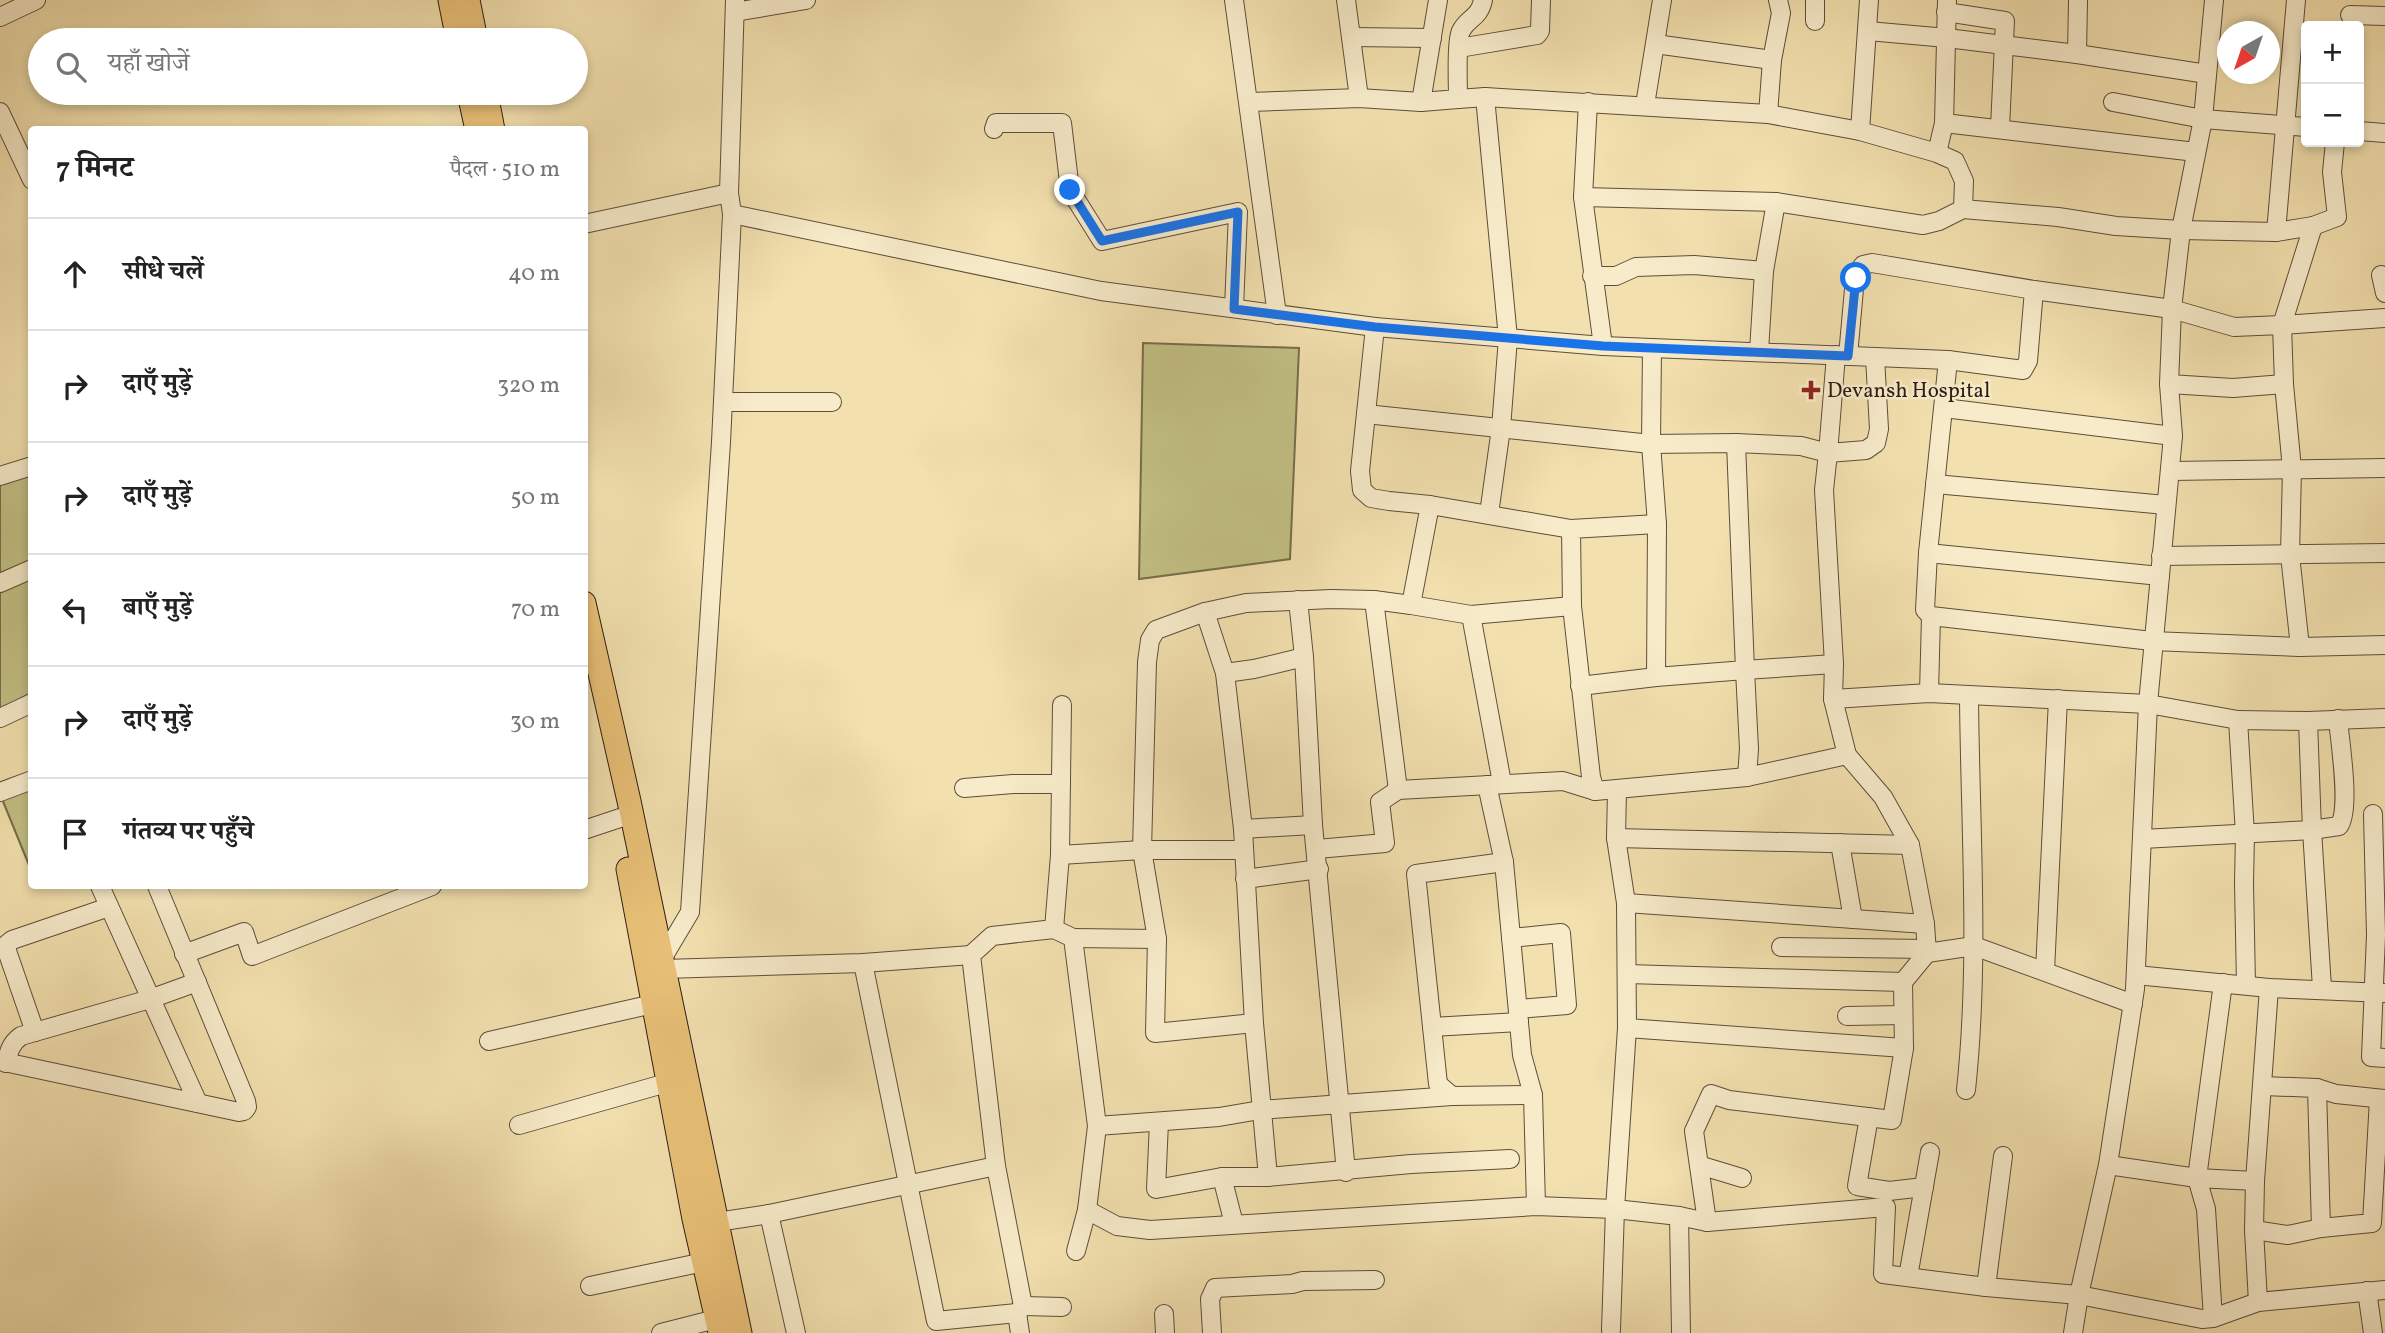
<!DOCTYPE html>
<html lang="hi">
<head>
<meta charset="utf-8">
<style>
  :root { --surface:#fff; --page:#f2f2f2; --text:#222; --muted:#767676; --line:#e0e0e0 }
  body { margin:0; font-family:Vollkorn,"Noto Serif Devanagari",serif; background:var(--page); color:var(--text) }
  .controls { position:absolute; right:21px; top:21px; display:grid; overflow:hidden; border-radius:7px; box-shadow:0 4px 10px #0003 }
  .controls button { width:63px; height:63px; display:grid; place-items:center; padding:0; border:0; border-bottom:2px solid var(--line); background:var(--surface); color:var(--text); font:35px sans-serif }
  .compass { position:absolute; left:2217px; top:21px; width:63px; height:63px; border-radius:50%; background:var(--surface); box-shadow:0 4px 10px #0003; rotate:220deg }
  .stop { position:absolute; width:21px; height:21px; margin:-16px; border:5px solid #1a73e8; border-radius:50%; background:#fff }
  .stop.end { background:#1a73e8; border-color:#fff; box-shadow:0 2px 7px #0008 }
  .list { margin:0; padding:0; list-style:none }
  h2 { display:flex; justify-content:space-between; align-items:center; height:91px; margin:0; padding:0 28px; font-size:30px }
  h2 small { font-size:23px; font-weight:400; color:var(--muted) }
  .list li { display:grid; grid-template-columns:46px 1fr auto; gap:21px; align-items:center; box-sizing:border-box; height:112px; padding:0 28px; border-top:2px solid var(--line) }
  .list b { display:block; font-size:26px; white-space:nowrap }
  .list em { font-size:23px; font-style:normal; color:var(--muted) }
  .icon { flex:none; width:38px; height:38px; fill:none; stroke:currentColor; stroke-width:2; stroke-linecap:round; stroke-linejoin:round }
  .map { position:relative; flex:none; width:2385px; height:1333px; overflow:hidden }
  .search { position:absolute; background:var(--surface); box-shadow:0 4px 10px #0003; left:28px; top:28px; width:560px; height:77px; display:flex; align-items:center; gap:18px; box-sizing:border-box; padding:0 24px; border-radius:38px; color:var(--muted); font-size:26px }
  .panel { position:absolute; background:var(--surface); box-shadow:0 4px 10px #0003; left:28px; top:126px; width:560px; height:763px; border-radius:7px }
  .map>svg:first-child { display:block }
</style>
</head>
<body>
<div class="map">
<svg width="2385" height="1333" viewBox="0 0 2385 1333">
  <rect width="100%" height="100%" fill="#f2e0ae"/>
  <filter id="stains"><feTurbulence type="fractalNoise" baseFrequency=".00286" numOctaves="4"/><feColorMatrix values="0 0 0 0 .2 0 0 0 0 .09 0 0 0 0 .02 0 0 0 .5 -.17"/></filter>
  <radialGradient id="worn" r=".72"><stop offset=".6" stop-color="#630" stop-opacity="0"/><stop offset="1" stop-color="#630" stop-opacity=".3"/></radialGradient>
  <g fill="#c2c085" stroke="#766e4d" stroke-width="2">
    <path d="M 1143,343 L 1299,348 L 1290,559 L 1139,579 Z"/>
    <path d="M 31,473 L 31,693 L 0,710 L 0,478 Z"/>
    <path d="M 31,774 L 31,870 L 0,794 Z"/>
  </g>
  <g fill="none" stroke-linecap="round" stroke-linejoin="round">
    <defs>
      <g id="minor">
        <path d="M 1234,0 L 1277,315"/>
        <path d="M 1346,0 L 1359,98"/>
        <path d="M 1815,0 L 1815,21"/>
        <path d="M 1869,0 L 1860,131 L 1937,153 L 1955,161 L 1964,181 L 1963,209"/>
        <path d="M 2078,0 L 2077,54 L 2207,74"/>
        <path d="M 735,12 L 806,0"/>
        <path d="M 1946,12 L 2005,21 L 2000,128"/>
        <path d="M 2350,15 L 2385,16"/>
        <path d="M 0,17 L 36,0"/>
        <path d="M 1868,31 L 1947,38 L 2077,54"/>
        <path d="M 1351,37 L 1432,38"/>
        <path d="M 1655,44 L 1772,60"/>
        <path d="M 1459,48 L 1537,35 L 1540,31 L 1541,0"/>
        <path d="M 1485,97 L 1508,338 L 1501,428 L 1489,514"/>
        <path d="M 1458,99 L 1485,97 L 1768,114 L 1860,131"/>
        <path d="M 1249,102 L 1359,98 L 1421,102 L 1458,99 C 1458,85 1456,41 1461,31 C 1468,17 1479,19 1483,0"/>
        <path d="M 1421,102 L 1438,0"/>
        <path d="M 1588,102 L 1583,197 L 1603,346"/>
        <path d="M 2113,102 L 2203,119 L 2306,127"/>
        <path d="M 1645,105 L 1662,0"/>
        <path d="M 0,112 L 32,180"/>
        <path d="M 1768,114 L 1772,60 L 1781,13 L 1778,0"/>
        <path d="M 1944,123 L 2196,152"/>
        <path d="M 994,129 L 996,123 L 1062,123 L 1070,190 L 1102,241 L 1238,212 L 1234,308"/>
        <path d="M 2359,131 L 2385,133"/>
        <path d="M 1937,153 L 1944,123 L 1947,0"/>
        <path d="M 1583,197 L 1776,202 L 1923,225 L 1939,221 L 1963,209 L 2058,217 L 2116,226 L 2181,230 L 2276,232 L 2296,0"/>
        <path d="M 732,214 L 1101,291 L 1375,327 L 1603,346 L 1948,360 L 2023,370 L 2028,361 L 2034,290"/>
        <path d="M 584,224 L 729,193"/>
        <path d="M 2313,226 L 2282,325 L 2385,318"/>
        <path d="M 2276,232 L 2313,226 L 2337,217 L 2332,172 L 2335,142"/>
        <path d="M 2381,275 L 2385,293"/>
        <path d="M 1592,276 L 1616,276 L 1636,267 L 1694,265 L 1764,271"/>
        <path d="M 1375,327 L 1360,471 L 1362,490 L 1371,498 L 1389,501 L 1430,505 L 1571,529"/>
        <path d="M 1652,348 L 1651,444 L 1657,524 L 1656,677"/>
        <path d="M 1759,351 L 1764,271 L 1776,202"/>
        <path d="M 1836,355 L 1828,453 L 1866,450 L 1876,443 L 1879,429 L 1875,357"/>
        <path d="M 1848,356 L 1855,278 L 1863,265 L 1872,263 L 2034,290 L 2172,309 L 2234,327 L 2282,325 L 2284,384 L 2292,469 L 2290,555 L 2300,647"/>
        <path d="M 1948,360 L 1928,553 L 1925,610 L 1931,616 L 2152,641 L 2300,647 L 2385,645"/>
        <path d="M 2169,384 L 2233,388 L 2284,384"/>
        <path d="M 723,402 L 832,402"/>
        <path d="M 1944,408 L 2173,436"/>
        <path d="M 1366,414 L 1651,444 L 1736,443 L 1801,446 L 1828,453 L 1824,490 L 1834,664 L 1833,699 L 1847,755"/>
        <path d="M 2171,471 L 2385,468"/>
        <path d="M 0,476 L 32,466"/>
        <path d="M 1935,484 L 2166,505"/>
        <path d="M 1657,524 L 1571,529 L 1572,606 L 1591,777 L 1595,791 L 1747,777 L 1847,755 L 1883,797 L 1910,845 L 1925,924 L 1927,953 L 1974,946 L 2133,1004"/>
        <path d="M 1928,553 L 2160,576"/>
        <path d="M 2161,556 L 2385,553"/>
        <path d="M 0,583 L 32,569"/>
        <path d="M 1298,600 L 1304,657 L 1313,825 L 1346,1172"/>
        <path d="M 1374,600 L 1398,790"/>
        <path d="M 1411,605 L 1471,615 L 1572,606"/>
        <path d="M 1205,612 L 1225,673 L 1243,829 L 1254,1023 L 1268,1177 L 1222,1177 L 1234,1224"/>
        <path d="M 1471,615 L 1502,783"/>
        <path d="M 1225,673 L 1254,669 L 1304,657"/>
        <path d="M 1580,686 L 1656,677 L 1745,670 L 1736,443"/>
        <path d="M 1929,693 L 1931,616"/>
        <path d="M 1833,699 L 1929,693 L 2148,704 L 2238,720"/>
        <path d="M 1062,705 L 1060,855 L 1054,929 L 1073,938 L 1097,1126 L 1219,1117 L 1260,1110 L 1452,1096 L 1533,1095"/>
        <path d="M 0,718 L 32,703"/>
        <path d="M 2308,721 L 2385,718"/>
        <path d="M 1747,777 L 1749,749 L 1745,670 L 1834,664"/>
        <path d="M 964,788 L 1013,784 L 1061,784"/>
        <path d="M 0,792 L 32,780"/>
        <path d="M 2373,814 L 2376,935 L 2371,1057 L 2385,1058"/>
        <path d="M 1243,829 L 1313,825"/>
        <path d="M 584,830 L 620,818"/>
        <path d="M 1616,838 L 1910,845"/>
        <path d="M 2142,839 L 2312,830 L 2339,826 C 2351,809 2340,743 2338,719"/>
        <path d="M 1840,843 L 1853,919"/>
        <path d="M 1317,849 L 1385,843 L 1380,802 L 1398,790 L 1563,781 L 1595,791"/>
        <path d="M 1244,850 L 1142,850 L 1147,662 L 1150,640 L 1156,630 L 1205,612 L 1246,603 L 1331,599 L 1374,600 L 1411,605 L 1430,505"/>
        <path d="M 1060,855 L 1142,850 L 1157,939 L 1155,1033 L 1254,1023"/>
        <path d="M 1504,862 L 1522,1055 L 1533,1095 L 1536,1206"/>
        <path d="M 1245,879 L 1319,869"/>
        <path d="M 100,886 L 198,1103"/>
        <path d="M 1626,903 L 1925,924"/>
        <path d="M 1073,938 L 1157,939"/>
        <path d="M 1511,938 L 1561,933 L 1567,1005 L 1518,1009"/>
        <path d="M 1781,947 L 1926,949"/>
        <path d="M 184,954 L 244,932 L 252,956 L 432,886"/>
        <path d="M 662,959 L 690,912 L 721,442 L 732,214 L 729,193 L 735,0"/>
        <path d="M 863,963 L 936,1321 L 1017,1313"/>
        <path d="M 664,969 L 863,963 L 971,955"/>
        <path d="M 2045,971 L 2058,699"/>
        <path d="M 1627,974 L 1903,982"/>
        <path d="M 2136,975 L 2269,988 L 2385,993"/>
        <path d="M 2246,985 L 2244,883 L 2245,834 L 2238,720 L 2308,721 L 2312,830 L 2322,988"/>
        <path d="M 1847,1016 L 1903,1015"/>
        <path d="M 1432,1027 L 1519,1022"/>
        <path d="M 1627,1028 L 1904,1048"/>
        <path d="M 35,1032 L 7,951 L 7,944 L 12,940 L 109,907"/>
        <path d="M 489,1041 L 653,1004"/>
        <path d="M 0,1061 L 239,1112 L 244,1111 L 247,1107 L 246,1101 L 157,886"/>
        <path d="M 6,1063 C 9,1051 11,1043 21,1036 L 150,999 L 197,982"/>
        <path d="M 2263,1086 L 2317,1088 L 2321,1228 L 2372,1223 L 2379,1099"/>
        <path d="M 2317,1088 L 2336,1094 L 2385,1099"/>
        <path d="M 1966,1090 C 1980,959 1970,827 1969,696"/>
        <path d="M 1452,1096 L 1438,1084 L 1416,874 L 1504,862 L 1487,785"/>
        <path d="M 1869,1117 L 1857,1186 L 1889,1191 L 1924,1187"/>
        <path d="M 1159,1122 L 1156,1189 L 1222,1177"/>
        <path d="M 519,1125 L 670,1082"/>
        <path d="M 1699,1165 L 1742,1178"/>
        <path d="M 2108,1165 L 2197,1178 L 2223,983"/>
        <path d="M 1268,1177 L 1411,1164 L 1510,1159"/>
        <path d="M 1087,1210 L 1117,1226 L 1150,1230 L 1536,1206 L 1615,1209 L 1679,1216"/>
        <path d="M 769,1214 L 796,1333"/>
        <path d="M 717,1222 L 769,1214 L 996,1166"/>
        <path d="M 1707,1222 L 1694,1131 L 1711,1094 L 1729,1100 L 1892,1120 L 1904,1048 L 1903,982 L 1927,953"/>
        <path d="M 2254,1230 L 2288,1235 L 2321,1228"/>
        <path d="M 1076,1251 L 1087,1210 L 1097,1126"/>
        <path d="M 1908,1277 L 1930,1152"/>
        <path d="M 590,1286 L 704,1262"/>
        <path d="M 1986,1287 L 2003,1156"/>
        <path d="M 2367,1291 L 2373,1333"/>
        <path d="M 2258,1302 L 2254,1230 L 2255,1181 L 2269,988"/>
        <path d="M 1023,1306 L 1062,1307"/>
        <path d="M 1164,1314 L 1165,1333"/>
        <path d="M 2213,1318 L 2206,1209 L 2197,1178 L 2255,1181"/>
        <path d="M 1611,1330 L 1615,1209 L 1627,1028 L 1626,903 L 1616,838 L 1617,790"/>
        <path d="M 661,1333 L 716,1319"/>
        <path d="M 1020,1333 L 1017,1313 L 1023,1306 L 996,1166 L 971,955 L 992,936 L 1054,929"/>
        <path d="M 1212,1333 L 1210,1299 L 1215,1288 L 1292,1284 L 1303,1281 L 1375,1280"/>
        <path d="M 1681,1333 L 1679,1216 L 1707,1222 L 1886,1207 L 1883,1274 L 1986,1287 L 2079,1295 L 2202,1319 L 2213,1318 L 2258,1302 L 2385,1290"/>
        <path d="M 2073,1333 L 2079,1295 L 2108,1165 L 2135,989 L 2148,704 L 2173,436 L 2169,384 L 2172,309 L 2181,230 L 2203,119 L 2214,0"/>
      </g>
      <g id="major">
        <path d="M 450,0 L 458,40"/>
        <path d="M 468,0 L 476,40"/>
        <path d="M 469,93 L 477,130"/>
        <path d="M 486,93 L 493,130"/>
        <path d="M 584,603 L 629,801 L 740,1333"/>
        <path d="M 628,869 L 694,1219 L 720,1333"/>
      </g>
    </defs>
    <use href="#minor" stroke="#5d4d3b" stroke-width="20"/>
    <use href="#major" stroke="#2b1c15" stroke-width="25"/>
    <use href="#minor" stroke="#f7ebca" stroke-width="18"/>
    <use href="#major" stroke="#e9c077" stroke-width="23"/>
  </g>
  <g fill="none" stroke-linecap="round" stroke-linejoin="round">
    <path stroke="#1a73e8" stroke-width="9" d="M 1070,190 L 1102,241 L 1238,212 L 1234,309 L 1375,327 L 1603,346 L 1848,356 L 1856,278"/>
  </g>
  <path fill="#8f2418" stroke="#f7ebca" stroke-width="2.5" d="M1807.5 379.5h7v7h7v7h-7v7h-7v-7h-7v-7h7z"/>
  <g text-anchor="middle" stroke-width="5" stroke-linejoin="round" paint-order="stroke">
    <g font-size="21" fill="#2b1c15" stroke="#f7ebca" text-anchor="start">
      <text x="1827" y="397">Devansh Hospital</text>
    </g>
  </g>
  <rect width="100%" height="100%" filter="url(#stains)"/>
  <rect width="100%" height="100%" fill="url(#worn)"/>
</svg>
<div class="controls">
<button>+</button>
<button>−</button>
</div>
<svg class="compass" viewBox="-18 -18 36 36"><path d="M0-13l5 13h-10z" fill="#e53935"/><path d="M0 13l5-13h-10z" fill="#767676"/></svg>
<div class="stop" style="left:1856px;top:278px"></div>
<div class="stop end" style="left:1070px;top:190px"></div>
<div class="search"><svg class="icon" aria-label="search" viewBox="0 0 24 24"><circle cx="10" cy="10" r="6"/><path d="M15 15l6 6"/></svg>यहाँ खोजें</div>
<section class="panel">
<h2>7 मिनट<small>पैदल · 510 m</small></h2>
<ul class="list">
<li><svg class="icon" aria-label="ahead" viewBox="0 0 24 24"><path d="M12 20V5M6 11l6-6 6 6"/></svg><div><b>सीधे चलें</b></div><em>40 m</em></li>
<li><svg class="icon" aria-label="right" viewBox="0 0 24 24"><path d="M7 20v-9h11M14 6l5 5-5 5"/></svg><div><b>दाएँ मुड़ें</b></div><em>320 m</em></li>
<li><svg class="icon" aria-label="right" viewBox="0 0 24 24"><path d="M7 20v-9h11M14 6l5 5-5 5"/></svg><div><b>दाएँ मुड़ें</b></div><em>50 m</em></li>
<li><svg class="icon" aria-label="left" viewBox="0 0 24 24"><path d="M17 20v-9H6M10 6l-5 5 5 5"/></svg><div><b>बाएँ मुड़ें</b></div><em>70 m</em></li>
<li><svg class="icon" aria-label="right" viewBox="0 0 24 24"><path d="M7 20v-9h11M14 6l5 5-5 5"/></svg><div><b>दाएँ मुड़ें</b></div><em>30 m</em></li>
<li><svg class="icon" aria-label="arrive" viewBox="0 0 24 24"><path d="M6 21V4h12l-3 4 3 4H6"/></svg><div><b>गंतव्य पर पहुँचे</b></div></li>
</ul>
</section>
</div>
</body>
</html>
